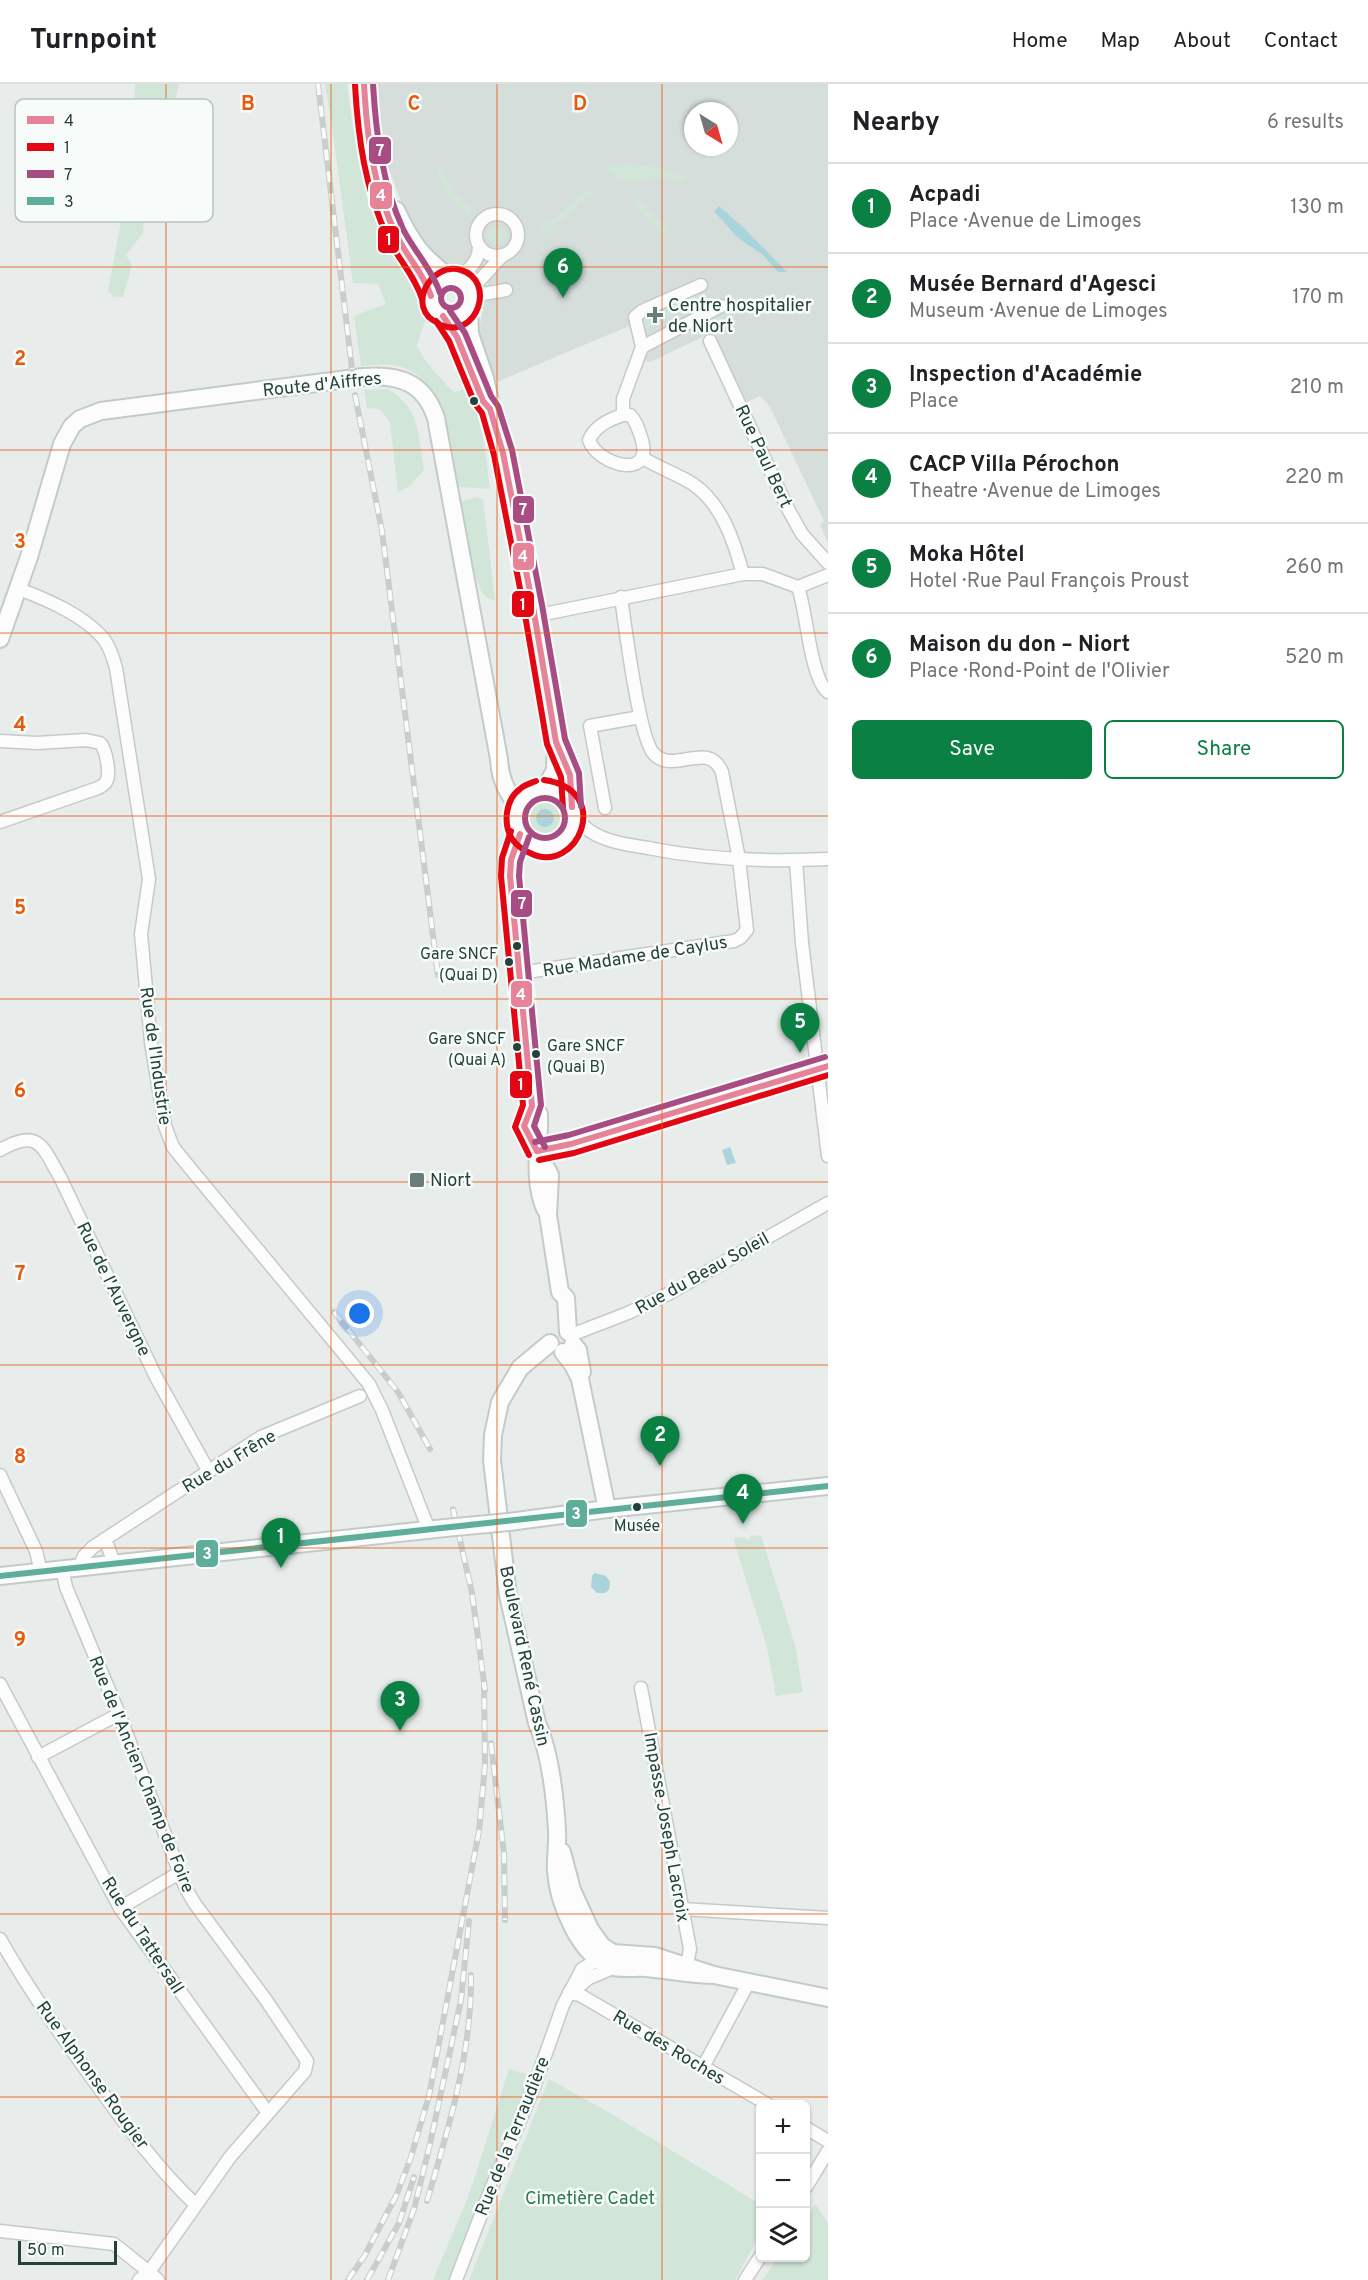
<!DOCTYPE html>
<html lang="en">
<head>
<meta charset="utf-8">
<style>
  :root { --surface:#fff; --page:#f6f6f6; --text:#202124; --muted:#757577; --line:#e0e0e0; --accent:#0b8043 }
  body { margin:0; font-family:Overpass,sans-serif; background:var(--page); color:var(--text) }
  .controls { position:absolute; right:18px; bottom:18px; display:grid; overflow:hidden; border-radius:9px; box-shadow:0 2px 4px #0004 }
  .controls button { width:54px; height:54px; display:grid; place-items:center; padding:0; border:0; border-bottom:2px solid var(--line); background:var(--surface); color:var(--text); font:30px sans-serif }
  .compass { position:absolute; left:684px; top:18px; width:54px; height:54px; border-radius:50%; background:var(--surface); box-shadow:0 2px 4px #0004; rotate:143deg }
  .scale { position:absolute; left:18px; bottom:15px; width:99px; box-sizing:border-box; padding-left:6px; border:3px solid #24423a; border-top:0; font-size:16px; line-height:21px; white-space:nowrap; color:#24423a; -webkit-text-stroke:4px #f7fbf9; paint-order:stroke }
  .you { position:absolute; left:360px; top:1230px; width:21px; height:21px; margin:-15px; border:4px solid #fff; border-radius:50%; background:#1a73e8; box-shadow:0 0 0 9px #1a73e833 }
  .badge { display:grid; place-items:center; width:39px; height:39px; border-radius:50%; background:var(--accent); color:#fff; font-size:20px; font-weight:700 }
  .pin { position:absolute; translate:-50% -50px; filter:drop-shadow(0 2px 3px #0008) }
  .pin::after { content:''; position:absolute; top:32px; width:21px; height:18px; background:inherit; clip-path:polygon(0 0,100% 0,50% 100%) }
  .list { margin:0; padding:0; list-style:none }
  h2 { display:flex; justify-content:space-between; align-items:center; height:78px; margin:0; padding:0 24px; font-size:26px }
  h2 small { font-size:20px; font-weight:400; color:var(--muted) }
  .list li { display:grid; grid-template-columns:39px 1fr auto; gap:18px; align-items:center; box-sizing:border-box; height:90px; padding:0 24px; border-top:2px solid var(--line) }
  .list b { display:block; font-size:22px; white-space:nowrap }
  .list p { margin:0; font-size:20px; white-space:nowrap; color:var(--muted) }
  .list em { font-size:20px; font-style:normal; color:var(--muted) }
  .actions { display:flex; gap:12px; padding:18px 24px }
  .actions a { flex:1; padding:14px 0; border:2px solid var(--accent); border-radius:9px; text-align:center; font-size:21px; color:var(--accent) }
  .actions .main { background:var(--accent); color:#fff }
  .icon { flex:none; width:33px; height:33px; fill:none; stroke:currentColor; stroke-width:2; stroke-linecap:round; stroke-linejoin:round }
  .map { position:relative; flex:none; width:828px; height:2196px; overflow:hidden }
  header { display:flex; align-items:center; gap:36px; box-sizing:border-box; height:84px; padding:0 30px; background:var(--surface); border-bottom:2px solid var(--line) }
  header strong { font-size:28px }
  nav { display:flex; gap:33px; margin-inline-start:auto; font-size:21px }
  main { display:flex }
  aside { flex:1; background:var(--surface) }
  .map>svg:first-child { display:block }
</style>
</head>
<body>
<header>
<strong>Turnpoint</strong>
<nav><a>Home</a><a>Map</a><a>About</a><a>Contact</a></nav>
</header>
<main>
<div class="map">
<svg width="828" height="2196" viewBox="0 0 828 2196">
  <rect width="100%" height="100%" fill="#e8edeb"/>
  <path fill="#d6dedb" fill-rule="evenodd" d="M 377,0 L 828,0 L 828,459 L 820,440 L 824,437 L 770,323 L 760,312 L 747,318 L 713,248 L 650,278 L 633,273 L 636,261 L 629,242 L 497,298 L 487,283 L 480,254 L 480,240 L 489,193 L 473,180 L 468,179 L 455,183 L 442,177 L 422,158 L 404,125 L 384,72 L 375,40 ZM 693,27 L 729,27 L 729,63 L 693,63 Z"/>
  <g fill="#d1e6d8">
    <path d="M 135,0 L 179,0 L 171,31 L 146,98 L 143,149 L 126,171 L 132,181 L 123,213 L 114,213 L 108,207 L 132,79 Z"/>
    <path d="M 325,0 L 347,0 L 353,44 L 380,151 L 408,192 L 426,234 L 417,261 L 424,275 L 453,308 L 470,304 L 468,311 C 484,340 486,372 490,405 L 459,403 C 451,365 448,304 407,285 C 393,279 376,281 361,282 L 354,232 L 386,220 L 378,200 L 353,199 L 331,35 Z"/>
    <path d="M 628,80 L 663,84 L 686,93 L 684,98 L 661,93 L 660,95 L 621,97 L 603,82 Z"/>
    <path d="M 440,82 L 455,110 L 474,127 L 468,132 L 447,109 L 436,86 Z"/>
    <path d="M 589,106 L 595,110 L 583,118 L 581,116 L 578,119 L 579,121 L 559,138 L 557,136 L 553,139 L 555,142 L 547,149 L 540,146 L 541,141 L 555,135 L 572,118 L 577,115 L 579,111 Z"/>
    <path d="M 634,115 L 639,115 L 667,145 L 667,150 L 662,150 L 634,121 L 633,118 Z"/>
    <circle cx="497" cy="151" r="10"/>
    <path d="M 693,213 L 708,219 L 708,224 L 694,232 L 689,222 L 645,245 L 649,255 L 646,255 L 642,235 L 644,232 Z"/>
    <path d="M 713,233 L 722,233 L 728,240 L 726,244 L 715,251 L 706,239 Z"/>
    <path d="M 388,305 C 421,325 418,351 424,386 L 409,403 L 398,408 L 390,339 L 380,325 L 367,324 L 364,306 Z"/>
    <path d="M 475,413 L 483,415 L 495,516 C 492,515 488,515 486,513 C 473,502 465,436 461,418 Z"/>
    <circle cx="545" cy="733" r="21"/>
    <path d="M 761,1451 L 795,1561 L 803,1608 L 776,1612 L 767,1564 L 733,1454 L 743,1453 L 749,1456 L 751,1452 Z"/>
    <path d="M 509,1985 L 530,1991 L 506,2059 L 449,2196 L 433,2196 L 470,2108 Z"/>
    <path d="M 549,1995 L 605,2026 L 760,2120 L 760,2150 L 735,2196 L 469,2196 Z"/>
    <path d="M 815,2120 L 828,2139 L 828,2196 L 762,2196 L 778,2174 L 806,2174 L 806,2133 Z"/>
  </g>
  <g fill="#a9d4db">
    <path d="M 719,122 L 744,144 L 787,188 L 778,188 L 763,171 L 737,153 L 714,127 Z"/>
    <circle cx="545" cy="734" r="9"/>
    <path d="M 730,1063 L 736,1079 L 727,1081 L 722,1066 Z"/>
    <path d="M 595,1489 L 606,1492 L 610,1498 L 609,1506 L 605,1509 L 597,1509 L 591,1503 L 592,1492 Z"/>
  </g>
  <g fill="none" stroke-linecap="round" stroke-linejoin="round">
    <defs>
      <g id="minor">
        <circle cx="497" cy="151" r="21"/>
        <path d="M 456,194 C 468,187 478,179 479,164"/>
        <path d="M 470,207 L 502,172"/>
        <path d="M 471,212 L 506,206"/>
        <path d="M 710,257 L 788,425 L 802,450 L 828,479"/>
        <path d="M 642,263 L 721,222"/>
        <path d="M 623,331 L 623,315 L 642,263 L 635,233 L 642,227 L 701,201"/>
        <path d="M 623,331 L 630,331 C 636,337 638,344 641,353 C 656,398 597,381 589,356 C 595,342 610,335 623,331 Z"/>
        <path d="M 643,374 C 659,384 677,390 693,400 C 722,420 734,457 743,490"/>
        <path d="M 798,503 C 807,528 810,594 828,608"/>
        <path d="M 19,505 C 48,516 83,531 103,554 C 110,563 113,573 116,584 L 149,795 L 141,850 L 151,958 L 165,1042 L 173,1063 L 185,1078 L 369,1300 L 382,1326 L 429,1446"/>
        <path d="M 534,532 L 743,490 L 763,490 L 798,503 L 828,491"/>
        <path d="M 0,657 L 37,659 L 86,656 L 100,659 C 106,665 111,690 106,698 C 104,701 100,703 98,704 L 0,738"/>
        <path d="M 605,724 L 590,642 L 640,633"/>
        <path d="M 574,731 C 579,737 584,743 590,747 C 606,758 629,761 648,764 C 708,776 767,778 828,775"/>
        <path d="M 796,777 L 802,859 L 828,1072"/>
        <path d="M 520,889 L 734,857 L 740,854 L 747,846 L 739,775 L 722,688 C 708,655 674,691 654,670 C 639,655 625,541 621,513"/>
        <path d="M 0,1066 C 39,1044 42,1062 60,1093 L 156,1293 L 209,1388"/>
        <path d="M 571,1251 L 628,1229 L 668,1210 L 828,1119"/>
        <path d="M 0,1391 L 36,1467 L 41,1488"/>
        <path d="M 105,1455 L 114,1479"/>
        <path d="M 79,1483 L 84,1472 L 93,1463 L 261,1353 L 360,1312"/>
        <path d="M 0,1600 L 120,1824 L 268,2029"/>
        <path d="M 641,1604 L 690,1865 L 687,1881"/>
        <path d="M 38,1673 L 119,1630"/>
        <path d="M 120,1824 L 179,1789"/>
        <path d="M 682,1825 L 828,1834"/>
        <path d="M 0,1855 C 27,1903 59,1948 91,1993 C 123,2037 155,2082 195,2120"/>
        <path d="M 573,1907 L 589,1894 L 613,1884"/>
        <path d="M 569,1909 L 580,1911 L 767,2020"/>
        <path d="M 703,1983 L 749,1898"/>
        <path d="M 806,2044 L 828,2057"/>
        <path d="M 806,2103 L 828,2067"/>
        <path d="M 0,2147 L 114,2160 L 149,2188 L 230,2073 L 305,1987 L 307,1977 L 266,1916 L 195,1820 L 186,1805 L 119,1630 L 66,1503 L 62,1485"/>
        <path d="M 139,2196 L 149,2188 L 158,2196"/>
        <path d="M 456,2196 L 489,2110 L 534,2003 L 563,1921 L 582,1885 L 604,1872"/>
        <path d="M 745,2196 L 760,2173"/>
      </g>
      <g id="secondary">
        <path d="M 364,0 C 366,49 374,109 397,152 C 407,173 425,189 431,212"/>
        <path d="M 396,126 C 411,158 422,174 451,194"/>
        <path d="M 469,224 L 470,250 L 485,294 L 490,317 L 490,325 L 503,369 L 512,408 L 556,658 L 555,686 L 545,705"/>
        <path d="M 443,232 C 460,238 474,225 470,207 C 459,188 430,191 431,215 C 432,225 438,228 444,234 C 457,247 464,267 470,284"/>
        <path d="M 0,555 L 29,473 L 62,360 L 72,342 L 80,335 L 101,327 L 363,293 C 399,290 424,298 436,334 L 499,675 C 500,695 506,706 518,723"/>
        <path d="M 558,663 L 570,691 L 572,723"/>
        <circle cx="545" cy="734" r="30"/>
        <path d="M 520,750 L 511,776 L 510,792 L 532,1022 L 524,1042 L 550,1091 L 548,1131 L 560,1208 L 566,1214 L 568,1248"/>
        <path d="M 532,1022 L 539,1030 C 540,1062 532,1094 545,1125"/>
        <path d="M 537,1067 L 571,1060 L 828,982"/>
        <path d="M 550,1259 L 520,1284 L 500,1318 L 493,1351 L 492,1376 L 508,1511 L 537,1639 C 551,1671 555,1712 557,1746 C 558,1760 555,1774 556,1787 C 558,1818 579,1871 610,1882 C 621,1886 635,1883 646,1884 C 669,1886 691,1891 714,1891"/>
        <path d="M 573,1260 L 578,1266 L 582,1288"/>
        <path d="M 563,1268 L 573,1281 L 580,1295 L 607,1425"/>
        <path d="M 509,1438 L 607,1425 L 828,1402"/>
        <path d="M 0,1492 L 445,1444"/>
        <path d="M 562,1768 L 572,1806 L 590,1845 L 602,1862 L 613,1869 L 655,1872 L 714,1891 L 828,1914"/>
      </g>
    </defs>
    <use href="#minor" stroke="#c5cac8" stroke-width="15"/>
    <use href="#secondary" stroke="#c3cbc8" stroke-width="20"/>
    <use href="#minor" stroke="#fcfcfc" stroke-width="12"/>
    <use href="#secondary" stroke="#fcfcfc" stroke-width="16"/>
    <defs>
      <g id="rail">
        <path d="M 318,0 L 352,285"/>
        <path d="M 355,311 L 382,447 L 438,891"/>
        <path d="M 334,1228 L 398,1308 L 430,1365"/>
        <path d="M 453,1425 L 472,1509 L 485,1606"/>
        <path d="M 491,1659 L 504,1770 L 505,1836"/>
        <path d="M 427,2117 C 449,2043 472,1968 471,1891"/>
        <path d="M 348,2196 L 365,2171 L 396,2112 L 410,2076 L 429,2012 L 479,1747 L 485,1681 L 484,1599"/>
        <path d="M 367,2196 L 399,2139 L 414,2093"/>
        <path d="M 388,2196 L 414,2125 L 430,2060 L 461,1916 L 469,1837"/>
      </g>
    </defs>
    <use href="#rail" stroke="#c9cdcc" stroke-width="6"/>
    <use href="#rail" stroke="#f7fbf9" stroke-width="4" stroke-dasharray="11" stroke-linecap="butt"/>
    <defs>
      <path id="secondary-bridge" d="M 445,1444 L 509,1438"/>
    </defs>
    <use href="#secondary-bridge" stroke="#c3cbc8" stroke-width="20" stroke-linecap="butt"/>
    <use href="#secondary-bridge" stroke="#fcfcfc" stroke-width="16"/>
    <defs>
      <g id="bus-1">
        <path d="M 364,0 C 367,52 373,105 397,152 C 407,173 424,190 431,212"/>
        <path d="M 443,232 L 457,253 L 483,317 L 490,325 L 503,369 L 533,523 L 556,658 L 570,691 L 572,723"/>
        <path d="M 520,750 L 511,776 L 510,792 L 532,1022 L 524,1042 L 537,1067"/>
        <path d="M 537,1067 L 571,1060 L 828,982"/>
      </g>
      <g id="bus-2">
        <path d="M 355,1 C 358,53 365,106 388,154 C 398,175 415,192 422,215"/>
        <path d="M 436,237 L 449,257 L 475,320 L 482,329 L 494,371 L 524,525 L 547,660 L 561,693 L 563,724"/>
        <path d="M 438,239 C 405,225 430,177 461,186 C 497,197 477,256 441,241"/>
        <path d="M 536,697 C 531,699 524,701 520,705 C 505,716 503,740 512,755 C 517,762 523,766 530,769 C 577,793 615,706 544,696"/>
        <path d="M 511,747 L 502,774 L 501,792 L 523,1021 L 515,1043 L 529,1071"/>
        <path d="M 539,1076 L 574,1069 L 828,991"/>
      </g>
      <g id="bus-3">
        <path d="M 373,0 C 376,50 382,99 403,145 C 414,167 432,185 440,209"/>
        <circle cx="451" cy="214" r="10"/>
        <path d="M 450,227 L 465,249 L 491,312 L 498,322 L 512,366 L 542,521 L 565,655 L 579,689 L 581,722"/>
        <circle cx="545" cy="734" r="20"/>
        <path d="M 529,753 L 520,778 L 519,792 L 541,1021 L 534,1042 L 545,1063"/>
        <path d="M 535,1058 L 569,1051 L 825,973"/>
      </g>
      <path id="bus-4" d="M 0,1492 L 828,1402"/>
    </defs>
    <use href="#bus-1" stroke="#f7fbf9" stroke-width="10"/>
    <use href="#bus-2" stroke="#f7fbf9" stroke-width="10"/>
    <use href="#bus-3" stroke="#f7fbf9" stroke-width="10"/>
    <use href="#bus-4" stroke="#f7fbf9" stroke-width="10"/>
    <use href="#bus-1" stroke="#e68398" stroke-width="6"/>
    <use href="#bus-2" stroke="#e30613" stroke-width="6"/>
    <use href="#bus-3" stroke="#a84d84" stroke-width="6"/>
    <use href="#bus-4" stroke="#5fad9b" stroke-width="6"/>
  </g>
  <path fill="none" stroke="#e8590c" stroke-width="1.5" stroke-opacity="0.55" d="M 166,0 L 166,2196M 331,0 L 331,2196M 497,0 L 497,2196M 662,0 L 662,2196M 0,183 L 828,183M 0,366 L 828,366M 0,549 L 828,549M 0,732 L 828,732M 0,915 L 828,915M 0,1098 L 828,1098M 0,1281 L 828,1281M 0,1464 L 828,1464M 0,1647 L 828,1647M 0,1830 L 828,1830M 0,2013 L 828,2013"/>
  <g fill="#697e78" stroke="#f7fbf9" stroke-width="2">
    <path d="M652 222h6v6h6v6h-6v6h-6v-6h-6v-6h6z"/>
    <rect x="409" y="1088" width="16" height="16" rx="3"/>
  </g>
  <g fill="#24423a" stroke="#f7fbf9" stroke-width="2">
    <circle cx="474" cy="317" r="5"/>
    <circle cx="517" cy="862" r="5"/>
    <circle cx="509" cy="878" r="5"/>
    <circle cx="517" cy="963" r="5"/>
    <circle cx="536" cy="970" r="5"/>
    <circle cx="637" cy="1423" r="5"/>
  </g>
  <g text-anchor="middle" stroke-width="5" stroke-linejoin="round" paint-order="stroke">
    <g font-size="16" fill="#24423a" stroke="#f7fbf9" text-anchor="end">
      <text x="498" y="875">Gare SNCF<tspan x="498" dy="21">(Quai D)</tspan></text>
      <text x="506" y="960">Gare SNCF<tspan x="506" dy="21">(Quai A)</tspan></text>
      <text x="547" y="967" text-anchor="start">Gare SNCF<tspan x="547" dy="21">(Quai B)</tspan></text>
      <text x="637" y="1447" text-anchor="middle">Musée</text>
    </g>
    <g font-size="18" fill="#24423a" stroke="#f7fbf9" text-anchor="start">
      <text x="668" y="227">Centre hospitalier<tspan x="668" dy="21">de Niort</tspan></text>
      <text x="430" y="1102">Niort</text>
    </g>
    <g font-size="18" fill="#24423a" stroke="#f7fbf9">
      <text transform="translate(322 300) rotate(-6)" y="6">Route d'Aiffres</text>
      <text transform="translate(764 372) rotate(65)" y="6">Rue Paul Bert</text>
      <text transform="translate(635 872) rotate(-9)" y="6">Rue Madame de Caylus</text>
      <text transform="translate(156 972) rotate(82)" y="6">Rue de l'Industrie</text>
      <text transform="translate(702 1189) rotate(-29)" y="6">Rue du Beau Soleil</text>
      <text transform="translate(114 1205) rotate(64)" y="6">Rue de l'Auvergne</text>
      <text transform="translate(229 1377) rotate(-31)" y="6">Rue du Frêne</text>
      <text transform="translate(525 1572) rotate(78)" y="6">Boulevard René Cassin</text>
      <text transform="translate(142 1690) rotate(68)" y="6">Rue de l'Ancien Champ de Foire</text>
      <text transform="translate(667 1743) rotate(80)" y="6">Impasse Joseph Lacroix</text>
      <text transform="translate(143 1851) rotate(57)" y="6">Rue du Tattersall</text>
      <text transform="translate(669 1963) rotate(31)" y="6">Rue des Roches</text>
      <text transform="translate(93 1991) rotate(54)" y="6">Rue Alphonse Rougier</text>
      <text transform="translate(512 2052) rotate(-68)" y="6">Rue de la Terraudière</text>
    </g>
    <g font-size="18" fill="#2d7a4b" stroke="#f7fbf9">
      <text x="590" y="2120">Cimetière Cadet</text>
    </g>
  </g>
  <rect x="15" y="15" width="198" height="123" rx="9" fill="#f7fbf9" stroke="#b8c4c0" stroke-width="1.5"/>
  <rect x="27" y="32" width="27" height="8" fill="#e68398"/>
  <rect x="27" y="59" width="27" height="8" fill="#e30613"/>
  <rect x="27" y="86" width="27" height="8" fill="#a84d84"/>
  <rect x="27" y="113" width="27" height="8" fill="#5fad9b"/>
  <g font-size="16" fill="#24423a">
    <text x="64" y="42">4</text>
    <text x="64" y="69">1</text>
    <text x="64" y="96">7</text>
    <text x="64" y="123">3</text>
  </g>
  <g font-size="20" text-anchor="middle" font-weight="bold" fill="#e8590c" stroke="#f7fbf9" stroke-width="5" stroke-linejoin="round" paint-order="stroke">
    <text x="248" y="26">B</text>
    <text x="414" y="26">C</text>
    <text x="580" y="26">D</text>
    <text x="20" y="281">2</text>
    <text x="20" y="464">3</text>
    <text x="20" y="647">4</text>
    <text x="20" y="830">5</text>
    <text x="20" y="1013">6</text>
    <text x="20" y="1196">7</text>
    <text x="20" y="1379">8</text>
    <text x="20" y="1562">9</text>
  </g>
  <g stroke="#f7fbf9" stroke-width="2">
    <rect x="368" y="52" width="24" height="29" rx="6" fill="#a84d84"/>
    <rect x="369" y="97" width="24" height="29" rx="6" fill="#e68398"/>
    <rect x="377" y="141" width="23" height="29" rx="6" fill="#e30613"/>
    <rect x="512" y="411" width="23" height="29" rx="6" fill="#a84d84"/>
    <rect x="512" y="458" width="23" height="29" rx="6" fill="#e68398"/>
    <rect x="511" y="506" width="24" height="28" rx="6" fill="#e30613"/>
    <rect x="510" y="805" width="23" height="29" rx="6" fill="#a84d84"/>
    <rect x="510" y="896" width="23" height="28" rx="6" fill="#e68398"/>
    <rect x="509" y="986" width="24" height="29" rx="6" fill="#e30613"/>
    <rect x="565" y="1415" width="23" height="29" rx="6" fill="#5fad9b"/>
    <rect x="195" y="1455" width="24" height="29" rx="6" fill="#5fad9b"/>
  </g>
  <g font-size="16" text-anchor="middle" font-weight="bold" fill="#fff">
    <text x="380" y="72">7</text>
    <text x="381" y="117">4</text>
    <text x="389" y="161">1</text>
    <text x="523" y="431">7</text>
    <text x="523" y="478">4</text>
    <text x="523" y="526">1</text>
    <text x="522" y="825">7</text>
    <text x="521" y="916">4</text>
    <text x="521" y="1006">1</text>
    <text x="576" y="1435">3</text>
    <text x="207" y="1475">3</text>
  </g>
</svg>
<div class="controls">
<button>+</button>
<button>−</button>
<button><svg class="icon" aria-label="layers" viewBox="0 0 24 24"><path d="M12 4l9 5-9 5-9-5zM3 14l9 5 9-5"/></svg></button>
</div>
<svg class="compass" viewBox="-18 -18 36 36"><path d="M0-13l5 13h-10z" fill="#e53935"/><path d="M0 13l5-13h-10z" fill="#757577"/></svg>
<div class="scale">50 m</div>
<div class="you"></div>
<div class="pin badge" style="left:281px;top:1484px">1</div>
<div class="pin badge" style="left:660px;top:1382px">2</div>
<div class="pin badge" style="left:400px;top:1647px">3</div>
<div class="pin badge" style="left:743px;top:1440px">4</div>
<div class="pin badge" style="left:800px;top:969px">5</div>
<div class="pin badge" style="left:563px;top:214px">6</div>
</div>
<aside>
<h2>Nearby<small>6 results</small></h2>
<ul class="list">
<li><span class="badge">1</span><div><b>Acpadi</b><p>Place · Avenue de Limoges</p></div><em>130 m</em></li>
<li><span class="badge">2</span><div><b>Musée Bernard d'Agesci</b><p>Museum · Avenue de Limoges</p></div><em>170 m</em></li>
<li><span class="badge">3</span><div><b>Inspection d'Académie</b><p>Place</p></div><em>210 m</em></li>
<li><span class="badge">4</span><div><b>CACP Villa Pérochon</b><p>Theatre · Avenue de Limoges</p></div><em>220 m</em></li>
<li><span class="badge">5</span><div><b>Moka Hôtel</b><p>Hotel · Rue Paul François Proust</p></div><em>260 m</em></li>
<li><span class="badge">6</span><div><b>Maison du don – Niort</b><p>Place · Rond-Point de l'Olivier</p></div><em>520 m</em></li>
</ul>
<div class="actions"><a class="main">Save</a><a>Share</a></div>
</aside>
</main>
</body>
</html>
